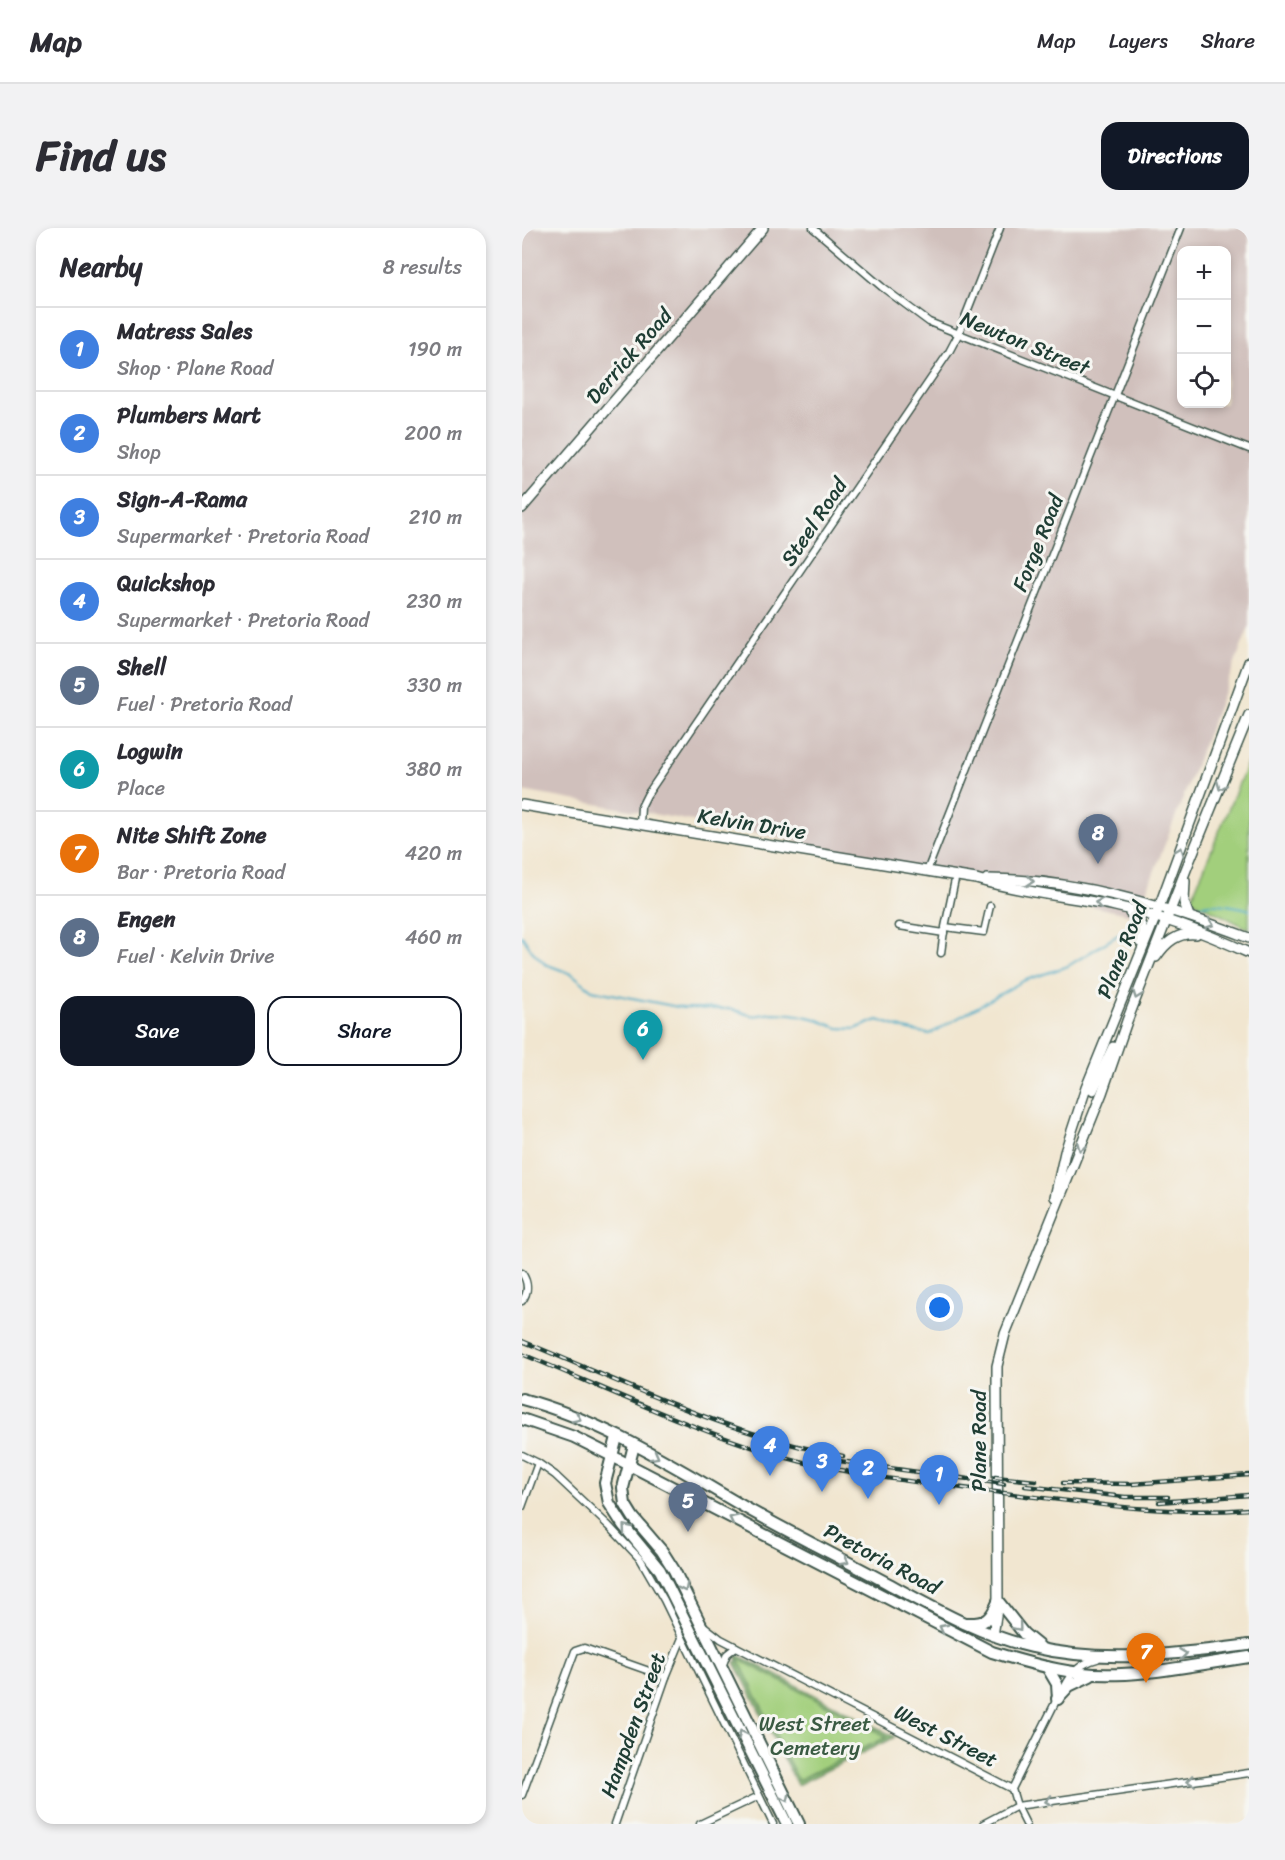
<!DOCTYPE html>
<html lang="en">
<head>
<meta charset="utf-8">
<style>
  :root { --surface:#fff; --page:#f2f2f3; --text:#2b2b33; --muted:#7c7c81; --line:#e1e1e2; --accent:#111827 }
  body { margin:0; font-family:Sriracha,sans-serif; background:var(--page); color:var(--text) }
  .controls { position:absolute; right:18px; top:18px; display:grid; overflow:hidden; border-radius:12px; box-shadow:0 3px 9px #0003 }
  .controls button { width:54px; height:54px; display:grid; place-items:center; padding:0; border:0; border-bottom:2px solid var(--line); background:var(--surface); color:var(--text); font:30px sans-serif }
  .you { position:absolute; left:418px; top:1080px; width:21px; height:21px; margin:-15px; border:4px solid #fff; border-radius:50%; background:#1a73e8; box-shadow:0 0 0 9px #1a73e833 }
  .badge { display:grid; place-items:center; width:39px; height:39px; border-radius:50%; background:var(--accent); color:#fff; font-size:20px; font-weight:700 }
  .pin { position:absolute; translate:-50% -50px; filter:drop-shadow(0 2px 3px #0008) }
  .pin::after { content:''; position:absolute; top:32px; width:21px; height:18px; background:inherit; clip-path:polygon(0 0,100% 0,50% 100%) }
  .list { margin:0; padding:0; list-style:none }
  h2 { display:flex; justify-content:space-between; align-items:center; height:78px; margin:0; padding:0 24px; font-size:26px }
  h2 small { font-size:20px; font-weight:400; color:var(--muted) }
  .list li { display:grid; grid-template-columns:39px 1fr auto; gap:18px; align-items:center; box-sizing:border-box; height:84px; padding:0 24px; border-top:2px solid var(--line) }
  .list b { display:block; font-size:22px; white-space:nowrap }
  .list p { margin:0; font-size:20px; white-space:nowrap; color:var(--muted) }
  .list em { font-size:20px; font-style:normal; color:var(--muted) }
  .actions { display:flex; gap:12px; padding:18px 24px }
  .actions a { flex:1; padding:14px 0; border:2px solid var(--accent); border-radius:18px; text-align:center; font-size:21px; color:var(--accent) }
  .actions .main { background:var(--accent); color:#fff }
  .icon { flex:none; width:33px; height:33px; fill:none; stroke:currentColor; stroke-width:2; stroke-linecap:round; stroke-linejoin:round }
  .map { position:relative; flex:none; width:727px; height:1596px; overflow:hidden; border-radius:18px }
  header { display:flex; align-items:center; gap:36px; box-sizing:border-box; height:84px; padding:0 30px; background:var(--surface); border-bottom:2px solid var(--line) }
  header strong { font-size:28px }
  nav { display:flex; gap:33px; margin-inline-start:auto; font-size:21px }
  .intro { display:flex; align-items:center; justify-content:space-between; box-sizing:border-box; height:144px; padding:0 36px }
  h1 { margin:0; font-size:42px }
  .button { padding:15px 27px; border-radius:18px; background:var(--accent); color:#fff; font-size:21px; font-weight:700 }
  main { display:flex; gap:36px; padding:0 36px }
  aside { flex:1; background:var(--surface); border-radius:18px; box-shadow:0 3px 9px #0003 }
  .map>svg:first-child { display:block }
</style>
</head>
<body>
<header>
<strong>Map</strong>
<nav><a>Map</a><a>Layers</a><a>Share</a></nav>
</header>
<div class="intro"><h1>Find us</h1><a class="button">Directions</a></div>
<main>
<aside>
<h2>Nearby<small>8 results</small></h2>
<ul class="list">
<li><span class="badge" style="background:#3f7fe0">1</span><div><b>Matress Sales</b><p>Shop · Plane Road</p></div><em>190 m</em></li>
<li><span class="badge" style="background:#3f7fe0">2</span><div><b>Plumbers Mart</b><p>Shop</p></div><em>200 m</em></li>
<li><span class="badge" style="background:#3f7fe0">3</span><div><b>Sign-A-Rama</b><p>Supermarket · Pretoria Road</p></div><em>210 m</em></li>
<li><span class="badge" style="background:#3f7fe0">4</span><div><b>Quickshop</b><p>Supermarket · Pretoria Road</p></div><em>230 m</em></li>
<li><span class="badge" style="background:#5c6f8a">5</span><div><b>Shell</b><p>Fuel · Pretoria Road</p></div><em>330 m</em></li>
<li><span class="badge" style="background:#0f9aa8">6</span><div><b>Logwin</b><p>Place</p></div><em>380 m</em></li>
<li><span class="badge" style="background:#e8710a">7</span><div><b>Nite Shift Zone</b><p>Bar · Pretoria Road</p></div><em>420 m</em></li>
<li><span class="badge" style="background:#5c6f8a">8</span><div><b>Engen</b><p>Fuel · Kelvin Drive</p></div><em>460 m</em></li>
</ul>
<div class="actions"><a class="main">Save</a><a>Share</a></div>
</aside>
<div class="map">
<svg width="727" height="1596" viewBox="0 0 727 1596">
  <rect width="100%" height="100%" fill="#f6f6f2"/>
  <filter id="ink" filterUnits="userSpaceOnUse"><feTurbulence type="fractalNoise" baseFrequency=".0167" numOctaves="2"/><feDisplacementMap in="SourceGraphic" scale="12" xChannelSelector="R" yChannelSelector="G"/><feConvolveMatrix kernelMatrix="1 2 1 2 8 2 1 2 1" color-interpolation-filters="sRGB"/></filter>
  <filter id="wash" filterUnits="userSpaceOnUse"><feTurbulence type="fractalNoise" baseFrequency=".008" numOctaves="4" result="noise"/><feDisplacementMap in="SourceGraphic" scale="24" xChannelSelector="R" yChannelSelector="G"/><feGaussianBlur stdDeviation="1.35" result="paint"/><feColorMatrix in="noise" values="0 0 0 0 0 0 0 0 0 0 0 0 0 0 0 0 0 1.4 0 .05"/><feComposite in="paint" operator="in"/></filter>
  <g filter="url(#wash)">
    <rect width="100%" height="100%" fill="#f1e6d0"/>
    <path fill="#d0c0bc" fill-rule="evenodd" d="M 0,0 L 727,0 L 727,399 L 615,688 L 216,601 L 0,563 ZM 660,22 L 704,22 L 704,176 L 660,176 Z"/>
    <g fill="#a2cf7c" stroke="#608658" stroke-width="1.5">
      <path d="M 727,531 L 727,701 L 669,672 Z"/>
      <path d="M 215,1430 L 366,1509 L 276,1553 Z"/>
    </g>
    <path fill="#81b26c" stroke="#507850" stroke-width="1.5" d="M 216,1427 L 373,1509 L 275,1557 L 213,1434 L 217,1433 L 276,1552 L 365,1509 L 215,1430 Z"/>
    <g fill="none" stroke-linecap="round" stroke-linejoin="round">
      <g stroke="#46a9c5" stroke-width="2">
        <path d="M 667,682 C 673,680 681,676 687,676 C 693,675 722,679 727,682"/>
        <path d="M 0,708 L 10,723 L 23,736 L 50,746 L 70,762 L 161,780 L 209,781 L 231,788 L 250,785 L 270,786 L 291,790 L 316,800 L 333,801 L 356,792 L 382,801 L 408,806 L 501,753 L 546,738 L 596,707 L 617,700"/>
      </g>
    </g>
  </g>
  <g filter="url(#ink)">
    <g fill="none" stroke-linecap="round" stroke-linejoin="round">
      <defs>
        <g id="street">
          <path d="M 291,0 L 360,59 L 407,94 L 727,221"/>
          <path d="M 118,596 L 119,579 L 125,567 L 427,124 L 436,107 L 478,0"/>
          <path d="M 405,643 L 659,0"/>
          <path d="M 434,647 L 423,699 L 462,704 L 468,678"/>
          <path d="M 377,698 L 422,705"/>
          <path d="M 419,725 L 422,703"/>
          <path d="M 0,1045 C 6,1054 7,1064 0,1073"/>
          <path d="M 0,1227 L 16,1235 L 33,1247 L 87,1298 L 119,1332 L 142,1372 L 251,1596"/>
          <path d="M 0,1279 L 16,1235"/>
          <path d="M 181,1397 L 199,1411 L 490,1561"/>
          <path d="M 200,1439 L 205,1426 L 214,1419"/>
          <path d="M 543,1458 C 551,1443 558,1436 575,1431"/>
          <path d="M 0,1567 L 53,1423 L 62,1420 L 144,1449"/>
          <path d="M 93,1596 L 144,1449 L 160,1410"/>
          <path d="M 178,1596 L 237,1568"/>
          <path d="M 461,1596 L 495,1578 L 727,1545"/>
          <path d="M 504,1596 L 495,1578 L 490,1561 L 536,1469"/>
        </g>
        <g id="secondary">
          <path d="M 0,280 L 241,0"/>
          <path d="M 0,577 L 454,651 C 500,665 547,668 593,678 C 639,688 684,705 727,725"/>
          <path d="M 465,651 C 556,651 643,678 727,710"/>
          <path d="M 663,653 L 662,674 L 667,688"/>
          <path d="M 608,685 C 620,691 622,702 618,714"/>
          <path d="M 634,729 C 644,714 656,704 674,706"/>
          <path d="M 571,862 L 591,819"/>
          <path d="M 533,969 L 543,924 L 564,860 L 633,690 L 727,434"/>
          <path d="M 471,1408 L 476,1374 L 475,1151 L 475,1138 L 483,1106 L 580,865 L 605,793 L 665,639 L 727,487"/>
        </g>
        <g id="primary">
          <path d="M 0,1171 C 80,1192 153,1239 224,1280 C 272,1307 321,1331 369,1357 C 415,1382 459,1407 510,1419 C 582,1436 655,1426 727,1417"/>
          <path d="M 0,1191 L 52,1209 L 90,1228 L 470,1424 C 499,1433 530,1442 560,1445 C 610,1451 677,1436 727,1429"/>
          <path d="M 95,1209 L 83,1255 L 87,1275 L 101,1297 L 138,1342 L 265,1596"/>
          <path d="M 112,1217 L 101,1260 L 103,1276 L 111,1289 L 140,1323 L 152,1342 L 277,1596"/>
          <path d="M 476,1373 L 502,1406 L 518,1419"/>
          <path d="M 443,1395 C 464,1396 468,1392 476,1374"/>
          <path d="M 525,1439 L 535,1456 L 536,1471"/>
          <path d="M 535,1471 L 547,1458 L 568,1448"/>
        </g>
      </defs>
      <use href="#street" stroke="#3e564b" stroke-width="9"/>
      <use href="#secondary" stroke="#3e564b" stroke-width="12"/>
      <use href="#primary" stroke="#3e564b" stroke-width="14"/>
      <use href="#street" stroke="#fff" stroke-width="6"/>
      <use href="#secondary" stroke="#fff" stroke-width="9"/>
      <use href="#primary" stroke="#fff" stroke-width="10"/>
      <defs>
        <g id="rail">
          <path d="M 0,1113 C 105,1156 209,1208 321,1228"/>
          <path d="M 0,1126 C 85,1161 170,1202 258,1228 C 328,1248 402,1255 473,1264 C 558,1274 642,1288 727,1281"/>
          <path d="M 310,1232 L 482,1256"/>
          <path d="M 473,1249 L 514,1253"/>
          <path d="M 541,1255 L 610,1256 L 727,1247"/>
          <path d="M 503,1258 L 603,1269 L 646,1269"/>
          <path d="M 637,1274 L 727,1267"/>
        </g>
      </defs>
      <use href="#rail" stroke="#1f3d34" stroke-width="4.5"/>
      <use href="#rail" stroke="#f6f6f2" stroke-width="2" stroke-dasharray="7" stroke-linecap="butt"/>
    </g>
    <defs><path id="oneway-chevron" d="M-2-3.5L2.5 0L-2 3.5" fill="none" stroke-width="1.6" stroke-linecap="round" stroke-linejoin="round" transform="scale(1.5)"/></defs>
    <g stroke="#8f9e9a">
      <use href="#oneway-chevron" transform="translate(699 558) rotate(112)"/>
      <use href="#oneway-chevron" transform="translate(658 623) rotate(-69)"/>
      <use href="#oneway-chevron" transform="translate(508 653) rotate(6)"/>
      <use href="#oneway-chevron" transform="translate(577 675) rotate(-170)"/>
      <use href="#oneway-chevron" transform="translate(688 696) rotate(19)"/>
      <use href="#oneway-chevron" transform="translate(615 767) rotate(111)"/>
      <use href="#oneway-chevron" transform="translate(559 919) rotate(112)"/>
      <use href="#oneway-chevron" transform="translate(55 1190) rotate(25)"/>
      <use href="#oneway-chevron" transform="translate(133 1228) rotate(29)"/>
      <use href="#oneway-chevron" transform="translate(211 1291) rotate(-154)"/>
      <use href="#oneway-chevron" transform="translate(104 1300) rotate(-131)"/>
      <use href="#oneway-chevron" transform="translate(323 1333) rotate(28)"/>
      <use href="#oneway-chevron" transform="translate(162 1360) rotate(63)"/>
      <use href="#oneway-chevron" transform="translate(496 1399) rotate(50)"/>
      <use href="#oneway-chevron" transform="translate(421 1400) rotate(-152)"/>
      <use href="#oneway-chevron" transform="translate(661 1426) rotate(-7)"/>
      <use href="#oneway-chevron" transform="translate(220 1506) rotate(-116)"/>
      <use href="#oneway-chevron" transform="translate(669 1553) rotate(172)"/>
      <use href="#oneway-chevron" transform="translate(264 1570) rotate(64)"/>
      <use href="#oneway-chevron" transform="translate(527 1573) rotate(171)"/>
    </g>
  </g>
  <g text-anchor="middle" stroke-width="6" stroke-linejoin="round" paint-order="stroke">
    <g font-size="21" fill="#1f3d34" stroke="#f6f6f2">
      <text transform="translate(503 115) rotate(22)" y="7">Newton Street</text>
      <text transform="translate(107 128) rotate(-49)" y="7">Derrick Road</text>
      <text transform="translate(292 294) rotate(-56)" y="7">Steel Road</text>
      <text transform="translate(516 315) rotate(-68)" y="7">Forge Road</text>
      <text transform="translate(230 596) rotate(9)" y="7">Kelvin Drive</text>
      <text transform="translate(600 722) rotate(-68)" y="7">Plane Road</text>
      <text transform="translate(457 1213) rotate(-90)" y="7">Plane Road</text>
      <text transform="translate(360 1331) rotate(28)" y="7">Pretoria Road</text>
      <text transform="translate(111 1497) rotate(-70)" y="7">Hampden Street</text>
      <text transform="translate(424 1508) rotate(27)" y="7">West Street</text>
    </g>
    <g font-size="21" fill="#395a42" stroke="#f6f6f2">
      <text x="293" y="1503">West Street<tspan x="293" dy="24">Cemetery</tspan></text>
    </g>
  </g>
</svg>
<div class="controls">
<button>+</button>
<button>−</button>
<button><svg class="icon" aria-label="locate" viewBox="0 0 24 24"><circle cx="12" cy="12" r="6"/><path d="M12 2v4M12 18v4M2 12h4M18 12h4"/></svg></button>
</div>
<div class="you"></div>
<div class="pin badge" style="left:417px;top:1277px;background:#3f7fe0">1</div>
<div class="pin badge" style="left:346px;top:1271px;background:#3f7fe0">2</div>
<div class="pin badge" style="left:300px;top:1264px;background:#3f7fe0">3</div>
<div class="pin badge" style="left:248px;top:1248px;background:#3f7fe0">4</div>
<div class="pin badge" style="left:166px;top:1304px;background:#5c6f8a">5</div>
<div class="pin badge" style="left:121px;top:832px;background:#0f9aa8">6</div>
<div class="pin badge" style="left:624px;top:1455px;background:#e8710a">7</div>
<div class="pin badge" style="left:576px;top:636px;background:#5c6f8a">8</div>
</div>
</main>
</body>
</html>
